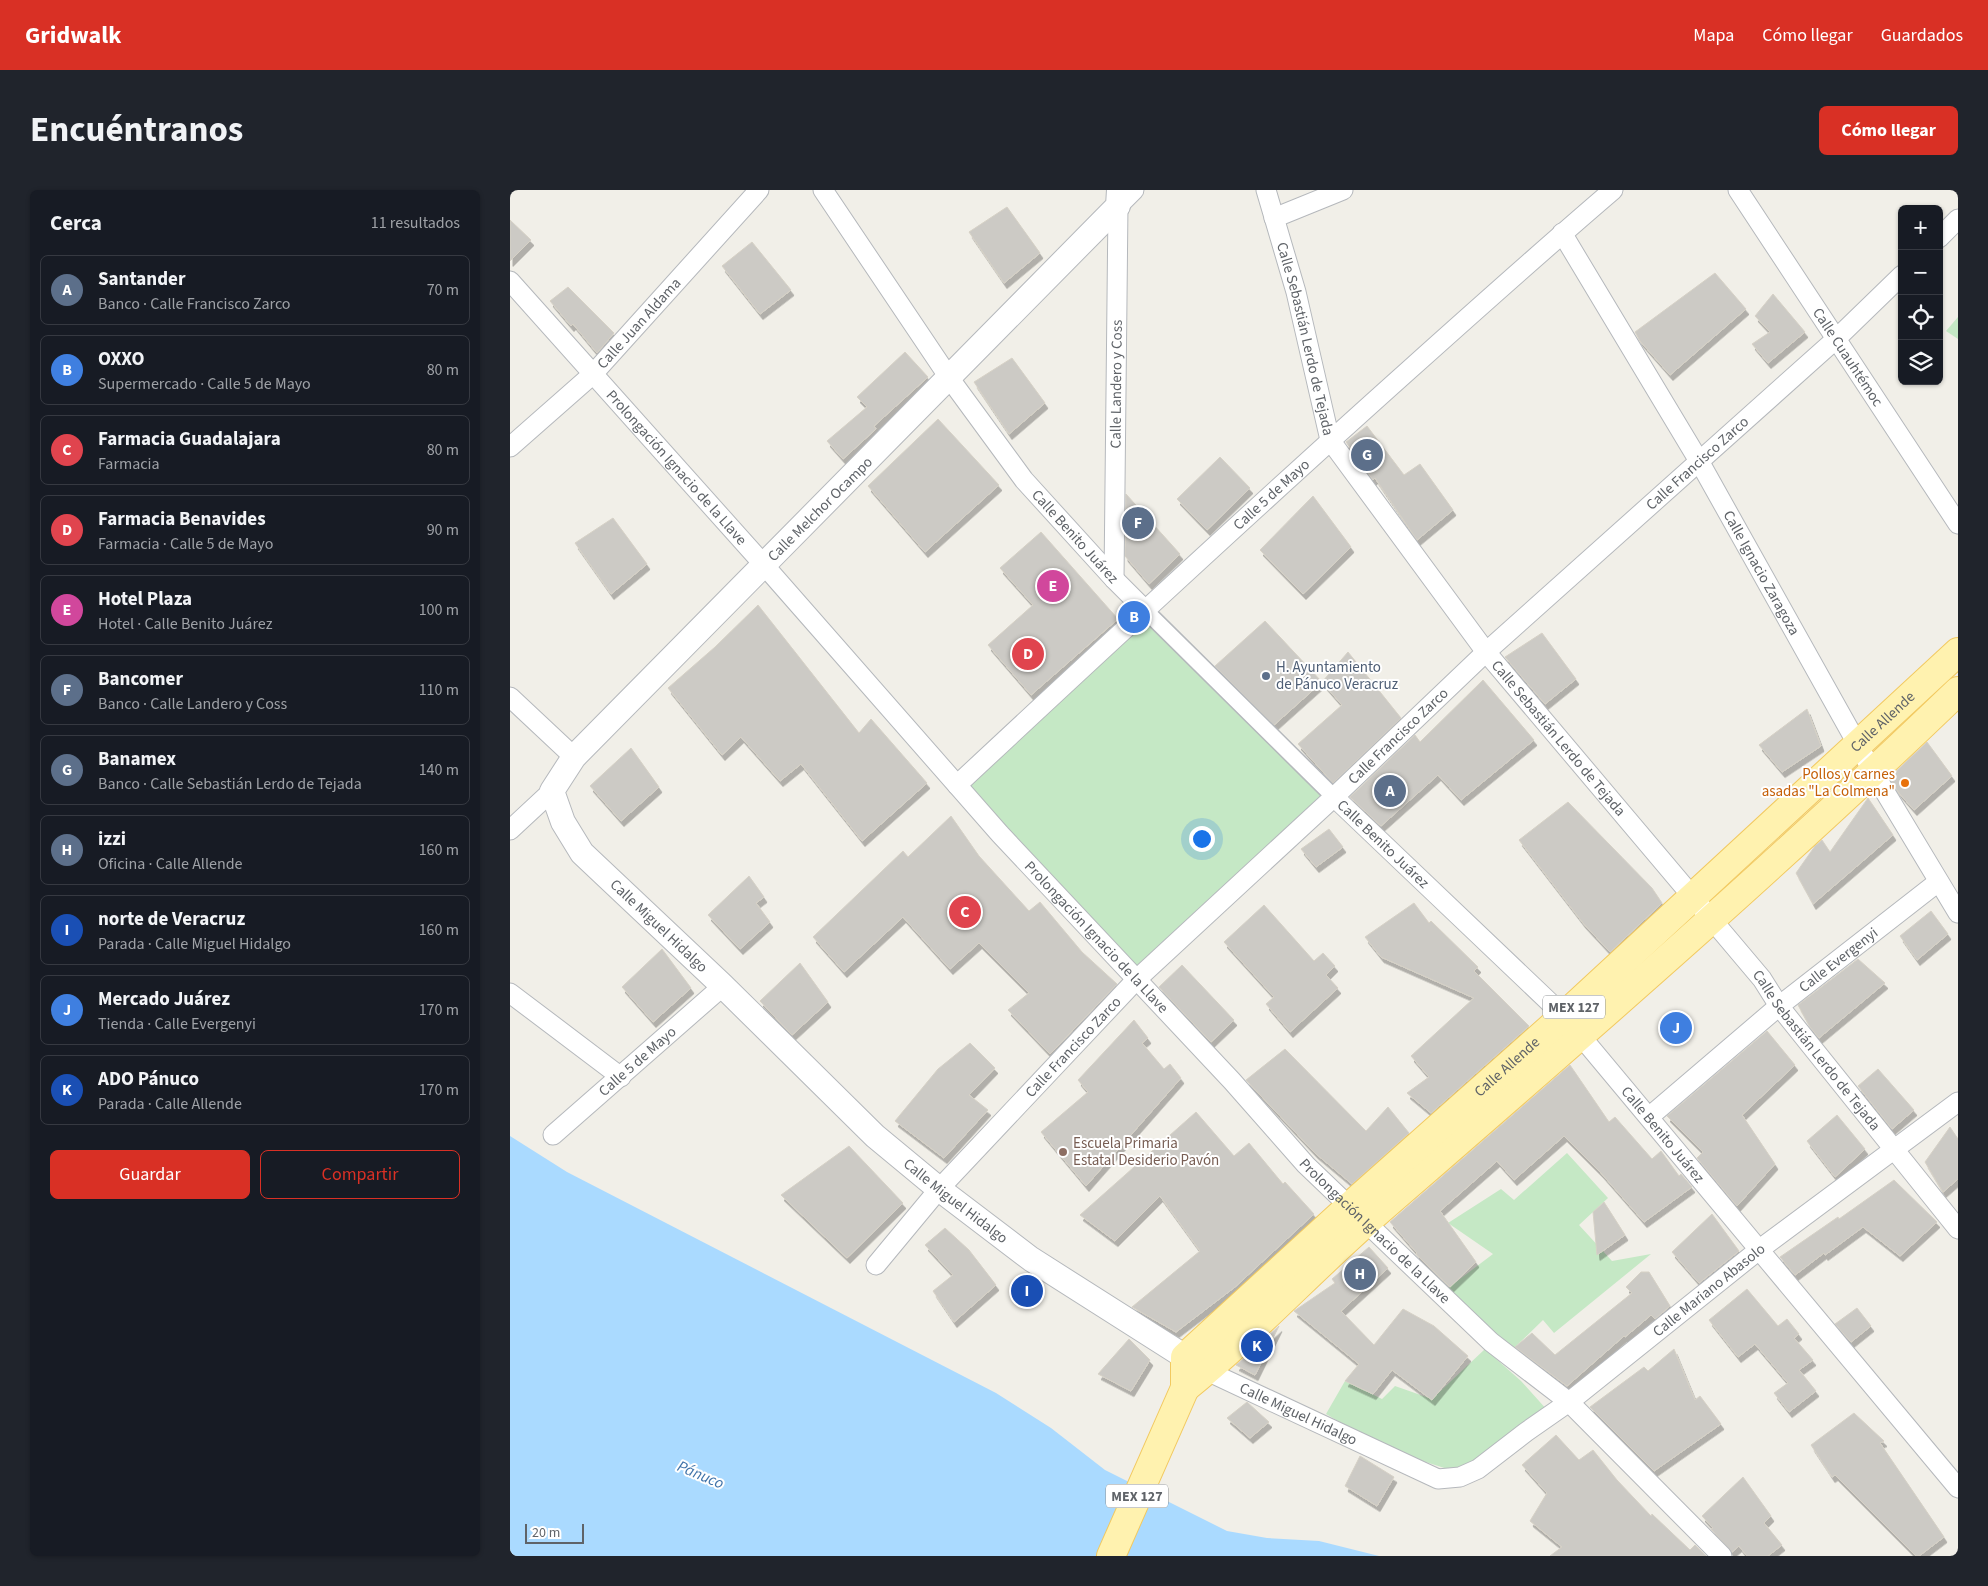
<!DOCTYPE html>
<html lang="es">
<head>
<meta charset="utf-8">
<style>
  :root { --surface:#171b24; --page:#20242c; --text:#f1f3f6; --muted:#9ea1a6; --line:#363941; --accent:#d93025 }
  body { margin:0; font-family:"Source Sans 3",sans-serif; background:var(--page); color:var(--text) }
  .controls { position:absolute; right:15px; top:15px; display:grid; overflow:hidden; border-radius:8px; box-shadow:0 1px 4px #0004 }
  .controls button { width:45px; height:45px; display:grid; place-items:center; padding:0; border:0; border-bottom:1px solid var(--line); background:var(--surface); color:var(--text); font:25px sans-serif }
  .scale { position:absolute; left:15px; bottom:12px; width:59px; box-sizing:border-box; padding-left:5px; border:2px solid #5f6368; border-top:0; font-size:14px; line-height:18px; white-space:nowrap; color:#5f6368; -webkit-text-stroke:4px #fff; paint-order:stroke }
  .you { position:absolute; left:691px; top:648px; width:18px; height:18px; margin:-12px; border:4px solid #fff; border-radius:50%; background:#1a73e8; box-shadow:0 0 0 8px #1a73e833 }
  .badge { display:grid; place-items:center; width:32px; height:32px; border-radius:50%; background:var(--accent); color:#fff; font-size:16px; font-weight:700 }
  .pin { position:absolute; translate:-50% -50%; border:2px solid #fff; box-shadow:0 1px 5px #0006 }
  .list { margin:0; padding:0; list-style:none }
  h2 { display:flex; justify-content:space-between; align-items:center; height:65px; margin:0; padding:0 20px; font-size:21px }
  h2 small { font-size:16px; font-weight:400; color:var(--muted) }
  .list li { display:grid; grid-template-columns:32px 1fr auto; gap:15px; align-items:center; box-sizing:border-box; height:70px; margin:0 10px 10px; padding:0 10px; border:1px solid var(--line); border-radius:8px }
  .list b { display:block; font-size:19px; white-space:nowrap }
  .list p { margin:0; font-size:16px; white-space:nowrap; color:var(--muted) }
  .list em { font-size:16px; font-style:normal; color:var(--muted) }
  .actions { display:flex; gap:10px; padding:15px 20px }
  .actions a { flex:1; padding:11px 0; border:1px solid var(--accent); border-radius:8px; text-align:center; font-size:18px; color:var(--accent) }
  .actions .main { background:var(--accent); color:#fff }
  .icon { flex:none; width:28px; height:28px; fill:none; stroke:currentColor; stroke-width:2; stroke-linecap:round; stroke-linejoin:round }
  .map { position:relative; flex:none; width:1448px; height:1366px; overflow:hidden; border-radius:8px }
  header { display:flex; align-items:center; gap:30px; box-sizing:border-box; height:70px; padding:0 25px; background:var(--accent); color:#fff }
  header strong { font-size:24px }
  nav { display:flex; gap:28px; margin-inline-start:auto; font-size:18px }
  .intro { display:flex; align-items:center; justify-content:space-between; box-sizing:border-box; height:120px; padding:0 30px }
  h1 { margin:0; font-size:35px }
  .button { padding:12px 22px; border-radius:8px; background:var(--accent); color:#fff; font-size:18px; font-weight:700 }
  main { display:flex; gap:30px; padding:0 30px }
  aside { flex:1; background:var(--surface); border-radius:8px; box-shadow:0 1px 4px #0004 }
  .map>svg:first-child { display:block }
</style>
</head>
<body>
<header>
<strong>Gridwalk</strong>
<nav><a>Mapa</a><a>Cómo llegar</a><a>Guardados</a></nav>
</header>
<div class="intro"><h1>Encuéntranos</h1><a class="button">Cómo llegar</a></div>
<main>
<aside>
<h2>Cerca<small>11 resultados</small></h2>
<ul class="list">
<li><span class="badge" style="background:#5c6f8a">A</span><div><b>Santander</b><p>Banco · Calle Francisco Zarco</p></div><em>70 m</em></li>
<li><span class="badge" style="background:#3f7fe0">B</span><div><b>OXXO</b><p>Supermercado · Calle 5 de Mayo</p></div><em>80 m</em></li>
<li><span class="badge" style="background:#e0444e">C</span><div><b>Farmacia Guadalajara</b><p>Farmacia</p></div><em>80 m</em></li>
<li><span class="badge" style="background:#e0444e">D</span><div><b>Farmacia Benavides</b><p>Farmacia · Calle 5 de Mayo</p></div><em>90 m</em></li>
<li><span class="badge" style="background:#d1479c">E</span><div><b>Hotel Plaza</b><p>Hotel · Calle Benito Juárez</p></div><em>100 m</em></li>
<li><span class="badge" style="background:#5c6f8a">F</span><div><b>Bancomer</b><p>Banco · Calle Landero y Coss</p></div><em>110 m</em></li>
<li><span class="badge" style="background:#5c6f8a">G</span><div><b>Banamex</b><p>Banco · Calle Sebastián Lerdo de Tejada</p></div><em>140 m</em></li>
<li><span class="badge" style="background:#5c6f8a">H</span><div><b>izzi</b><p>Oficina · Calle Allende</p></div><em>160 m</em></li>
<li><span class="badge" style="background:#1a4fb4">I</span><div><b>norte de Veracruz</b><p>Parada · Calle Miguel Hidalgo</p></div><em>160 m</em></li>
<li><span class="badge" style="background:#3f7fe0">J</span><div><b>Mercado Juárez</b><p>Tienda · Calle Evergenyi</p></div><em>170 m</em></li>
<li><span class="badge" style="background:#1a4fb4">K</span><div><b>ADO Pánuco</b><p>Parada · Calle Allende</p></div><em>170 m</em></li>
</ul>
<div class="actions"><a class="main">Guardar</a><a>Compartir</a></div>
</aside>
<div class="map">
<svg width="1448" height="1366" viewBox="0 0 1448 1366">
  <defs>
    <filter id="shadow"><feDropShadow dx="3" dy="5.5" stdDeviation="0" flood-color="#0004"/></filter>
  </defs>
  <rect width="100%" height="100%" fill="#f1efe8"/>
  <g fill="#c5e8c5">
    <path d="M 1448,127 L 1448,149 L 1436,141 Z"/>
    <path d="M 634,419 L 824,607 L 626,790 L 447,595 Z"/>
    <path d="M 1057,963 L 1098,1008 L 1069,1035 L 1102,1071 L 1141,1064 L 1044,1143 L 1033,1130 L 1002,1160 L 938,1098 L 983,1064 L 938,1033 L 991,999 L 1004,1010 Z"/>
    <path d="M 975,1159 L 1011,1191 L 1038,1221 L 947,1282 L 875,1259 L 816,1224 L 835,1191 L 872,1209 L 885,1196 L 922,1209 Z"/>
  </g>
  <path fill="#aadaff" d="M 0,946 L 57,982 L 486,1203 L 541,1238 L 595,1280 L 717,1341 L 757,1348 L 809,1351 L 869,1366 L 0,1366 Z"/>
  <g fill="#cccac5" stroke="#d6d1c6" filter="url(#shadow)">
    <path d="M 497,17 L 530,63 L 494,93 L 459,42 Z"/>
    <path d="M 0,30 L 21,50 L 0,71 Z"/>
    <path d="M 242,52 L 281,100 L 250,124 L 212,76 Z"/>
    <path d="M 1205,83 L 1236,119 L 1160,185 L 1130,151 L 1125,142 Z"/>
    <path d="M 58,97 L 104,143 L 87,163 L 63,134 L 61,136 L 40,111 Z"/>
    <path d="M 1263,104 L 1295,142 L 1258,173 L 1242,154 L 1260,142 L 1245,126 Z"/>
    <path d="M 395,162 L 418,187 L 364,236 L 366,239 L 333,269 L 317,251 L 357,217 L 347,207 Z"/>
    <path d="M 502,168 L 535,213 L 499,244 L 464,192 Z"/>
    <path d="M 428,229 L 489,295 L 415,362 L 358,296 Z"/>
    <path d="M 857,236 L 894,285 L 910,274 L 943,320 L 907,350 L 865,288 L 863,290 L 836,252 Z"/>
    <path d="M 710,267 L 740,298 L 697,340 L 667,309 Z"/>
    <path d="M 616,304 L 670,364 L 639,394 L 615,366 Z"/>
    <path d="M 803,306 L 841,357 L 793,404 L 750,360 Z"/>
    <path d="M 103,328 L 137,374 L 101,404 L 65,353 Z"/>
    <path d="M 531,342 L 608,429 L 521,505 L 478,455 L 523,415 L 490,378 Z"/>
    <path d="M 248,415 L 349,543 L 361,529 L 417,593 L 352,651 L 291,574 L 270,591 L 231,547 L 212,565 L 158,498 L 205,457 Z"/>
    <path d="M 755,431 L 812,492 L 764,535 L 705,476 Z"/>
    <path d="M 1032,443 L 1066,489 L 1035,514 L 995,467 Z"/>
    <path d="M 838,462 L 891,528 L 823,593 L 788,554 L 832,515 L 812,492 Z"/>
    <path d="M 973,490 L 1024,550 L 951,610 L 928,585 L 871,636 L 840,607 L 905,545 L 910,552 Z"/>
    <path d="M 1297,519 L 1311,556 L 1272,582 L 1249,555 Z"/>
    <path d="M 1417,552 L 1442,586 L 1404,620 L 1389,603 L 1379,588 Z"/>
    <path d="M 121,558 L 149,597 L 111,631 L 80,596 Z"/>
    <path d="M 1358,608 L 1383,645 L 1303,714 L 1286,683 L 1305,656 L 1312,650 L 1320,662 Z"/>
    <path d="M 1058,612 L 1142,698 L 1152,713 L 1100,762 L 1073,733 L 1009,650 Z"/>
    <path d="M 441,626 L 469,666 L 519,721 L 530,712 L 572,762 L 607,794 L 540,864 L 498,820 L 519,803 L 469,753 L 440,779 L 393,727 L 334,782 L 303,747 L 393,661 L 398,667 Z"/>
    <path d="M 819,639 L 833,657 L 806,677 L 791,659 Z"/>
    <path d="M 239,686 L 254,707 L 246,713 L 260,732 L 230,759 L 198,725 Z"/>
    <path d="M 904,713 L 919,733 L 921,731 L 968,777 L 964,781 L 1019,836 L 921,923 L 897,903 L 919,887 L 901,866 L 964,808 L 871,767 L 855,747 Z"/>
    <path d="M 754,715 L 804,771 L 813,763 L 825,776 L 816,785 L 828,798 L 780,842 L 756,814 L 764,807 L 714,752 Z"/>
    <path d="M 1421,721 L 1438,744 L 1407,770 L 1390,746 Z"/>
    <path d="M 152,759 L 181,798 L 143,832 L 112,797 Z"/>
    <path d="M 1348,769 L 1375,793 L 1309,848 L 1300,837 L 1288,815 Z"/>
    <path d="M 290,773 L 318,812 L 282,845 L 250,811 Z"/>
    <path d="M 672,775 L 724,830 L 701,852 L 649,797 Z"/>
    <path d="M 624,830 L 638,848 L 632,853 L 654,879 L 660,874 L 671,888 L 576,996 L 531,942 L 578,902 L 568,890 Z"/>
    <path d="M 1257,841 L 1285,875 L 1232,925 L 1265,974 L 1227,1016 L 1187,968 L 1193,962 L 1157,926 Z"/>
    <path d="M 460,853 L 485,878 L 459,905 L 478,920 L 434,968 L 385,931 L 428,879 Z"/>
    <path d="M 775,859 L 856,941 L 878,917 L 899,943 L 842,994 L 805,963 L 736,890 Z"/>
    <path d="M 1060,875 L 1099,932 L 1105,927 L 1142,969 L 1151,961 L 1169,986 L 1171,984 L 1182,997 L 1134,1032 L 1091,983 L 1054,946 L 1004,990 L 987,971 L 930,1021 L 966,1072 L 940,1097 L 906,1064 L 907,1063 L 880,1032 Z"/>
    <path d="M 1368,879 L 1404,920 L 1382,939 L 1348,896 Z"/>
    <path d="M 686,922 L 724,966 L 739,953 L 773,994 L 775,992 L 804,1024 L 725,1097 L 666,1142 L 622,1117 L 690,1061 L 650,1006 L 605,1051 L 570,1025 Z"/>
    <path d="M 1327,925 L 1355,959 L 1325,987 L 1297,951 Z"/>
    <path d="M 1440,937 L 1448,949 L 1448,989 L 1433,1002 L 1415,972 Z"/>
    <path d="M 339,956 L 393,1013 L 337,1068 L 271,1005 Z"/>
    <path d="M 1384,990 L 1427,1032 L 1390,1066 L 1353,1037 L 1315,1065 L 1314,1063 L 1285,1085 L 1270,1067 L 1328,1027 L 1329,1029 Z"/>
    <path d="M 1094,1012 L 1115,1045 L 1087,1065 L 1083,1022 Z"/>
    <path d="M 1202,1024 L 1229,1061 L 1189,1093 L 1162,1062 Z"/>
    <path d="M 435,1038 L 459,1060 L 486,1095 L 444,1132 L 423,1101 L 443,1085 L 415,1055 Z"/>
    <path d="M 859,1057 L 878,1078 L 831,1121 L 864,1155 L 893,1119 L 924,1136 L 958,1166 L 922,1210 L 882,1180 L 863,1204 L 835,1191 L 849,1174 L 784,1121 L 825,1093 L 822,1089 Z"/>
    <path d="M 1131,1082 L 1139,1082 L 1160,1116 L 1145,1129 L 1141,1125 L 1115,1147 L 1114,1146 L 1057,1196 L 1005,1157 L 1022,1143 L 1045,1165 L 1122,1103 L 1116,1097 Z"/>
    <path d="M 1237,1099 L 1268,1136 L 1277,1129 L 1289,1144 L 1284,1148 L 1303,1170 L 1289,1180 L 1306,1201 L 1279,1222 L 1264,1203 L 1278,1193 L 1245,1154 L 1228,1167 L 1199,1130 Z"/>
    <path d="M 1347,1118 L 1361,1136 L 1341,1152 L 1325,1134 Z"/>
    <path d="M 769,1136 L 745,1185 L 726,1175 L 734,1168 Z"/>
    <path d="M 619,1149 L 640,1170 L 621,1201 L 588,1184 Z"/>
    <path d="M 1164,1159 L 1185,1210 L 1190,1206 L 1211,1234 L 1144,1281 L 1080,1217 L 1134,1177 L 1138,1181 Z"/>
    <path d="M 737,1212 L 759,1232 L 740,1248 L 717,1228 Z"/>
    <path d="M 1344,1223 L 1374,1251 L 1370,1253 L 1434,1347 L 1409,1366 L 1406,1366 L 1325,1285 L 1322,1287 L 1301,1255 Z"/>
    <path d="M 1046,1245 L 1069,1270 L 1083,1260 L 1107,1290 L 1141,1326 L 1142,1324 L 1180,1360 L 1185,1355 L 1196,1366 L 1040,1366 L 1052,1357 L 1020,1331 L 1037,1303 L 1012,1275 Z"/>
    <path d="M 850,1266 L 884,1287 L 867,1316 L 835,1296 Z"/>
    <path d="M 1233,1287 L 1261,1326 L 1254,1333 L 1272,1355 L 1258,1366 L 1237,1366 L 1229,1356 L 1222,1362 L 1201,1339 L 1203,1338 L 1192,1326 Z"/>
  </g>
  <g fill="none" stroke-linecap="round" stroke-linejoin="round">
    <defs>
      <path id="pedestrian" d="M 634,419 L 824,607"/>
      <g id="minor">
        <path id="s1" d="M 313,0 L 440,189 L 514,290 L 604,389 L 634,419"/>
        <path id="s2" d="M 756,0 L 786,102 L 820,250 L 976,462 L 1252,789 L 1269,816 L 1448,1039"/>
        <path id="s3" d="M 1228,0 L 1448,334"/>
        <path d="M 764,28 L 833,0"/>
        <path id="s4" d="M 1052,43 L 1189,271 L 1363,582 L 1448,723"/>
        <path d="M 1429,48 L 1448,29"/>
        <path id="s5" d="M 0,91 L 254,375 L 490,644 L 722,891 L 796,975 L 981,1152 L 1059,1212 L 1212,1366"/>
        <path id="s6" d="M 0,257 L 83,184 L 249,0"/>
        <path id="s7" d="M 604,389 L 608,16 L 624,0"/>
        <path d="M 0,507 L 64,567"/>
        <path id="s8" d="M 447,595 C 597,455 747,316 899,180 C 967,119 1034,59 1103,0"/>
        <path id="s9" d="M 824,607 L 1054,826 L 1448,1298"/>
        <path d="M 0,640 L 42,601"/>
        <path d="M 0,803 L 111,887"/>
        <path id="s10" d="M 1139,927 L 1269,816 L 1428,692"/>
        <path id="s11" d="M 43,945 L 213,796"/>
        <path id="s12" d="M 366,1075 L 429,999 L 626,790 L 824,607 L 976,462 L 1326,149 L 1392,85"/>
        <path id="s13" d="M 697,1181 L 928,1289 L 950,1287 L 968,1279 L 1016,1242 L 1059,1212 L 1250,1059 L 1448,912"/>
      </g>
      <g id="tertiary">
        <path id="s14" d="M 609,0 L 608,16 L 64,567 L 42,601 L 53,632 L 72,663 L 213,796 L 365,946 L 429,999 L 521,1069 L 691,1177"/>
      </g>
      <g id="primary">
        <path d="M 675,1198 C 742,1144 800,1081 864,1025 C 1062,853 1260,682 1448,501"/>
        <path id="s15" d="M 601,1366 L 675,1198 L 675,1167 L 839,1017 L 1054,826 L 1448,462"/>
      </g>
    </defs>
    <use href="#pedestrian" stroke="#b5b8bc" stroke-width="18"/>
    <use href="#minor" stroke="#b5b8bc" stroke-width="21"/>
    <use href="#tertiary" stroke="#b5b8bc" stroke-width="26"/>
    <use href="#primary" stroke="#f2c960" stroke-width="30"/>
    <use href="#pedestrian" stroke="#fff" stroke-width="15"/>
    <use href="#minor" stroke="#fff" stroke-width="19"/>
    <use href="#tertiary" stroke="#fff" stroke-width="24"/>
    <use href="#primary" stroke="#fff2af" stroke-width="28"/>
  </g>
  <circle fill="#5c6f8a" stroke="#fff" stroke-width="2" cx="756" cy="486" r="5"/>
  <circle fill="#e8710a" stroke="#fff" stroke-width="2" cx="1395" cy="593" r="5"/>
  <circle fill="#8d6e63" stroke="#fff" stroke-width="2" cx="553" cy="962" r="5"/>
  <g text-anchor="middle" stroke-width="4" stroke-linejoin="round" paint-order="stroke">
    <g fill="#fff" stroke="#8f9295" stroke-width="1">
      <rect x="1033" y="805.5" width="62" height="23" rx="4"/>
      <rect x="596" y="1294.5" width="62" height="23" rx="4"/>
    </g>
    <g font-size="14" font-weight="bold" fill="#5f6368">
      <text x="1064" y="822">MEX 127</text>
      <text x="627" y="1311">MEX 127</text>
    </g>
    <g font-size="15" fill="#5f6368" stroke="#fff">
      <text dy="5" stroke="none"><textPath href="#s6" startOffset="179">Calle Juan Aldama</textPath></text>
      <text dy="5" stroke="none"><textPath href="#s2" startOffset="154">Calle Sebastián Lerdo de Tejada</textPath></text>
      <text dy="5" stroke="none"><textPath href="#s3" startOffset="200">Calle Cuauhtémoc</textPath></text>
      <text dy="5" stroke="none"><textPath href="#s7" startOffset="195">Calle Landero y Coss</textPath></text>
      <text dy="5" stroke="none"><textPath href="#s12" startOffset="1149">Calle Francisco Zarco</textPath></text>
      <text dy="5" stroke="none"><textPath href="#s5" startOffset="250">Prolongación Ignacio de la Llave</textPath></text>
      <text dy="5" stroke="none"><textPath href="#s8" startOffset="428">Calle 5 de Mayo</textPath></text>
      <text transform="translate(310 319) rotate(-45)" y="5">Calle Melchor Ocampo</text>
      <text dy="5" stroke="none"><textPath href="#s1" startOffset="429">Calle Benito Juárez</textPath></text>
      <text dy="5" stroke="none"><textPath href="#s4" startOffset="394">Calle Ignacio Zaragoza</textPath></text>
      <text dy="5" stroke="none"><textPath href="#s15" startOffset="1158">Calle Allende</textPath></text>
      <text dy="5" stroke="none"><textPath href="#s12" startOffset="744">Calle Francisco Zarco</textPath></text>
      <text dy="5" stroke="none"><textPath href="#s2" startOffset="634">Calle Sebastián Lerdo de Tejada</textPath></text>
      <text dy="5" stroke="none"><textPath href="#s9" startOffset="68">Calle Benito Juárez</textPath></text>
      <text dy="5" stroke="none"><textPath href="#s14" startOffset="1006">Calle Miguel Hidalgo</textPath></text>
      <text dy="5" stroke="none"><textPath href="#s5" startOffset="880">Prolongación Ignacio de la Llave</textPath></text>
      <text dy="5" stroke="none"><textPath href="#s10" startOffset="246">Calle Evergenyi</textPath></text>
      <text dy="5" stroke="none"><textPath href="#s12" startOffset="294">Calle Francisco Zarco</textPath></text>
      <text dy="5" stroke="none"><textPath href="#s2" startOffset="1039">Calle Sebastián Lerdo de Tejada</textPath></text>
      <text dy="5" stroke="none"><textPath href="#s11" startOffset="112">Calle 5 de Mayo</textPath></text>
      <text dy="5" stroke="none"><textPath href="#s15" startOffset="648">Calle Allende</textPath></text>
      <text dy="5" stroke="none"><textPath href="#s9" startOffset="472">Calle Benito Juárez</textPath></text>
      <text dy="5" stroke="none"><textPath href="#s14" startOffset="1411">Calle Miguel Hidalgo</textPath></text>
      <text dy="5" stroke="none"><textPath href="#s5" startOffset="1285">Prolongación Ignacio de la Llave</textPath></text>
      <text dy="5" stroke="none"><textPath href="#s13" startOffset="589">Calle Mariano Abasolo</textPath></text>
      <text dy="5" stroke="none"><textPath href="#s13" startOffset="101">Calle Miguel Hidalgo</textPath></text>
    </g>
    <g font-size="15" fill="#4e5e75" stroke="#fff" text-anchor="start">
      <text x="766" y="482">H. Ayuntamiento<tspan x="766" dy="17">de Pánuco Veracruz</tspan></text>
    </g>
    <g font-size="15" fill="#c56008" stroke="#fff" text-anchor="end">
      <text x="1385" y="589">Pollos y carnes<tspan x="1385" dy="17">asadas "La Colmena"</tspan></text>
    </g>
    <g font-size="15" fill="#785e54" stroke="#fff" text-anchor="start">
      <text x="563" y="958">Escuela Primaria<tspan x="563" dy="17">Estatal Desiderio Pavón</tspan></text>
    </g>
    <g font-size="16" font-style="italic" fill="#4174aa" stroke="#fff">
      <text transform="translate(191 1284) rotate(23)" y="6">Pánuco</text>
    </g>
  </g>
</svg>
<div class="controls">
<button>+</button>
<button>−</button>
<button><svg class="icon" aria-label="locate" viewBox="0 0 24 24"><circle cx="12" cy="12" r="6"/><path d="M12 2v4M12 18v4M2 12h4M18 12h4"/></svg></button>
<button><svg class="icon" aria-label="layers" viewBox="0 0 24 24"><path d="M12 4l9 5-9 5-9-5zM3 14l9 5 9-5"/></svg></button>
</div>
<div class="scale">20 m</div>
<div class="you"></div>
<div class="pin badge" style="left:880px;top:601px;background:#5c6f8a">A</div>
<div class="pin badge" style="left:624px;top:427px;background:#3f7fe0">B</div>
<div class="pin badge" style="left:455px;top:722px;background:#e0444e">C</div>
<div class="pin badge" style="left:518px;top:464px;background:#e0444e">D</div>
<div class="pin badge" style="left:543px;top:396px;background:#d1479c">E</div>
<div class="pin badge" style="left:628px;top:333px;background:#5c6f8a">F</div>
<div class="pin badge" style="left:857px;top:265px;background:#5c6f8a">G</div>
<div class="pin badge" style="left:850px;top:1084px;background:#5c6f8a">H</div>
<div class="pin badge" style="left:517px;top:1101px;background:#1a4fb4">I</div>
<div class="pin badge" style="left:1166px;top:838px;background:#3f7fe0">J</div>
<div class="pin badge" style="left:747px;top:1156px;background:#1a4fb4">K</div>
</div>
</main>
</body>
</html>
